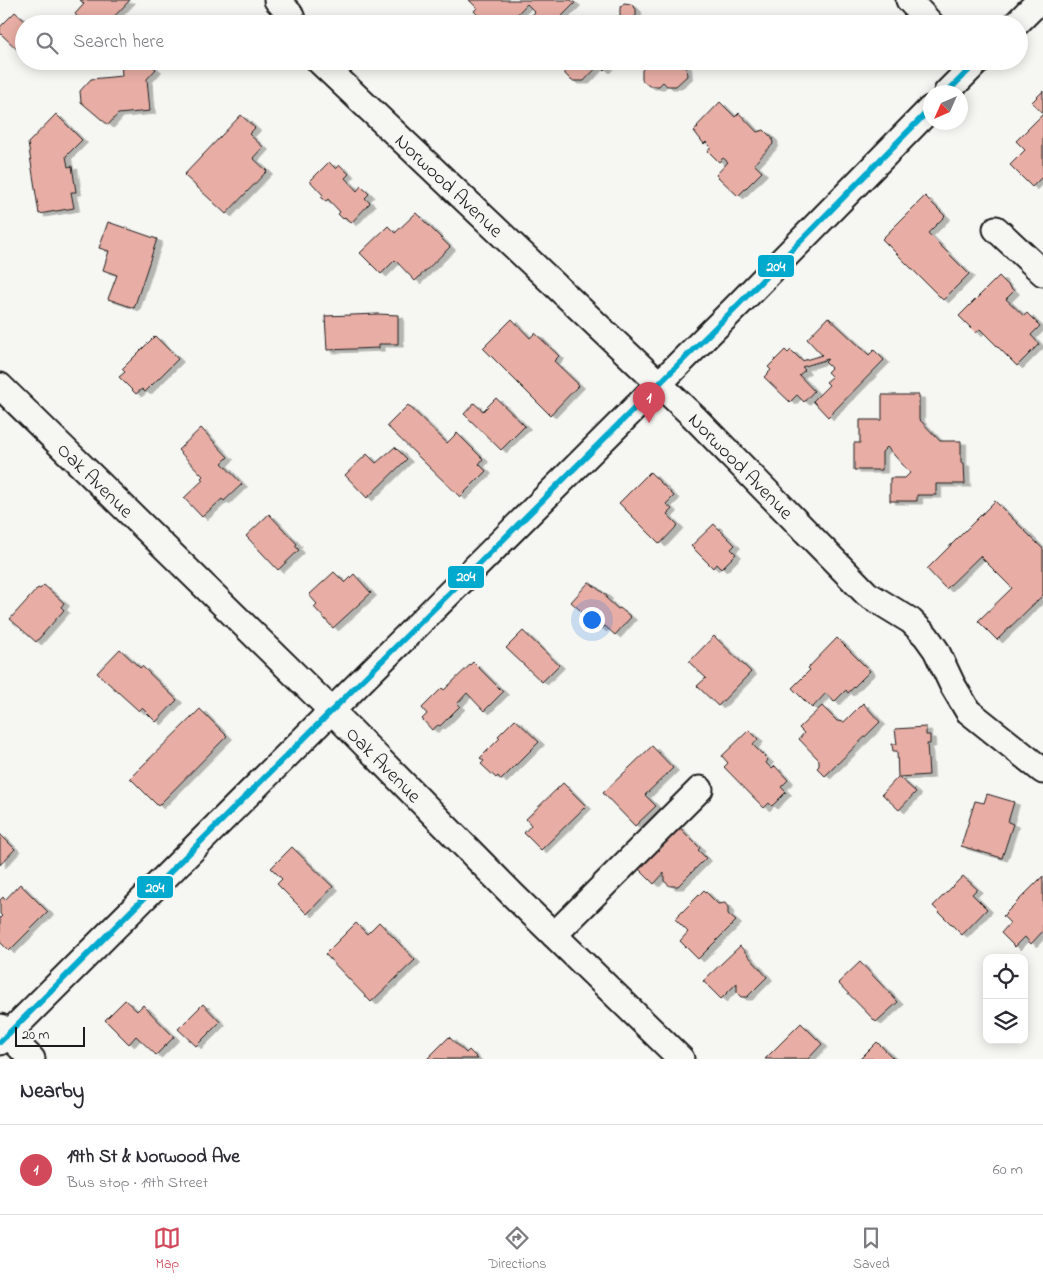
<!DOCTYPE html>
<html lang="en">
<head>
<meta charset="utf-8">
<style>
  :root { --surface:#fff; --page:#f7f7f7; --text:#2b2b33; --muted:#7c7c81; --line:#e1e1e2; --accent:#d1495b }
  body { margin:0; font-family:"Indie Flower",sans-serif; background:var(--page); color:var(--text) }
  .controls { position:absolute; right:15px; bottom:15px; display:grid; overflow:hidden; border-radius:10px; box-shadow:0 2px 12px #0003 }
  .controls button { width:45px; height:45px; display:grid; place-items:center; padding:0; border:0; border-bottom:1px solid var(--line); background:var(--surface); color:var(--text); font:25px sans-serif }
  .compass { position:absolute; left:923px; top:85px; width:45px; height:45px; border-radius:50%; background:var(--surface); box-shadow:0 2px 12px #0003; rotate:225deg }
  .scale { position:absolute; left:15px; bottom:12px; width:70px; box-sizing:border-box; padding-left:5px; border:2px solid #1c1c1c; border-top:0; font-size:14px; line-height:18px; white-space:nowrap; color:#1c1c1c; -webkit-text-stroke:4px #f6f6f2; paint-order:stroke }
  .you { position:absolute; left:591px; top:619px; width:18px; height:18px; margin:-12px; border:4px solid #fff; border-radius:50%; background:#1a73e8; box-shadow:0 0 0 8px #1a73e833 }
  .badge { display:grid; place-items:center; width:32px; height:32px; border-radius:50%; background:var(--accent); color:#fff; font-size:16px; font-weight:700 }
  .pin { position:absolute; translate:-50% -41px; filter:drop-shadow(0 1px 2px #0008) }
  .pin::after { content:''; position:absolute; top:26px; width:18px; height:15px; background:inherit; clip-path:polygon(0 0,100% 0,50% 100%) }
  .list { margin:0; padding:0; list-style:none }
  h2 { display:flex; justify-content:space-between; align-items:center; height:65px; margin:0; padding:0 20px; font-size:21px }
  h2 small { font-size:16px; font-weight:400; color:var(--muted) }
  .list li { display:grid; grid-template-columns:32px 1fr auto; gap:15px; align-items:center; box-sizing:border-box; height:90px; padding:0 20px; border-top:1px solid var(--line) }
  .list b { display:block; font-size:19px; white-space:nowrap }
  .list p { margin:0; font-size:16px; white-space:nowrap; color:var(--muted) }
  .list em { font-size:16px; font-style:normal; color:var(--muted) }
  .icon { flex:none; width:28px; height:28px; fill:none; stroke:currentColor; stroke-width:2; stroke-linecap:round; stroke-linejoin:round }
  .map { position:relative; flex:none; width:1043px; height:1059px; overflow:hidden }
  .search { position:absolute; background:var(--surface); box-shadow:0 2px 12px #0003; left:15px; right:15px; top:15px; height:55px; display:flex; align-items:center; gap:12px; box-sizing:border-box; padding:0 18px; border-radius:28px; color:var(--muted); font-size:19px }
  .sheet { height:155px; background:var(--surface) }
  nav { display:flex; justify-content:space-around; align-items:center; box-sizing:border-box; height:70px; border-top:1px solid var(--line); background:var(--surface); font-size:14px; color:var(--muted) }
  nav a { display:grid; justify-items:center; gap:2px }
  nav .on { color:var(--accent) }
  .map>svg:first-child { display:block }
</style>
</head>
<body>
<div class="map">
<svg width="1043" height="1059" viewBox="0 0 1043 1059">
  <defs>
    <filter id="shadow"><feDropShadow dx="5.5" dy="3" stdDeviation="0" flood-color="#0004"/></filter>
  </defs>
  <rect width="100%" height="100%" fill="#f6f6f2"/>
  <filter id="ink" filterUnits="userSpaceOnUse"><feTurbulence type="fractalNoise" baseFrequency=".02" numOctaves="2"/><feDisplacementMap in="SourceGraphic" scale="10" xChannelSelector="R" yChannelSelector="G"/><feConvolveMatrix kernelMatrix="1 2 1 2 8 2 1 2 1" color-interpolation-filters="sRGB"/></filter>
  <g filter="url(#ink)">
    <g fill="#e8aea5" stroke="#1c1c1c" filter="url(#shadow)">
      <path d="M 80,0 L 130,0 L 107,24 L 84,24 L 75,14 L 84,4 Z"/>
      <path d="M 469,0 L 571,0 L 575,3 L 557,21 L 553,17 L 547,24 L 537,24 L 530,17 L 535,12 L 527,4 L 508,24 L 486,24 L 474,11 L 477,8 Z"/>
      <path d="M 624,3 L 631,4 L 636,9 L 636,17 L 643,24 L 613,24 L 620,17 L 620,8 Z"/>
      <path d="M 15,12 L 26,22 L 30,19 L 35,24 L 24,24 L 24,56 L 0,33 L 0,27 Z"/>
      <path d="M 121,61 L 147,61 L 156,69 L 147,79 L 150,111 L 118,114 L 108,125 L 81,102 L 80,91 L 91,79 L 122,76 Z"/>
      <path d="M 565,61 L 613,61 L 604,70 L 599,65 L 584,81 L 572,81 L 565,74 Z"/>
      <path d="M 637,61 L 682,61 L 686,66 L 687,76 L 676,86 L 667,86 L 663,82 L 659,86 L 649,86 L 642,80 L 642,70 L 644,68 Z"/>
      <path d="M 1043,91 L 1043,176 L 1032,187 L 1010,165 L 1025,150 L 1016,141 L 1043,114 L 1032,102 Z"/>
      <path d="M 720,102 L 735,117 L 739,113 L 757,132 L 764,130 L 772,138 L 773,144 L 754,164 L 762,172 L 738,196 L 716,175 L 728,162 L 723,158 L 719,162 L 708,151 L 711,147 L 706,142 L 704,144 L 694,131 L 698,127 L 697,126 Z"/>
      <path d="M 56,114 L 82,140 L 66,156 L 68,167 L 72,166 L 76,192 L 71,192 L 74,208 L 39,214 L 28,143 Z"/>
      <path d="M 241,115 L 255,128 L 249,134 L 263,147 L 253,158 L 267,171 L 226,214 L 184,175 Z"/>
      <path d="M 329,162 L 336,169 L 340,165 L 349,174 L 345,178 L 357,191 L 361,186 L 369,194 L 365,198 L 370,203 L 351,223 L 345,217 L 343,219 L 338,214 L 340,212 L 328,199 L 326,201 L 321,197 L 323,195 L 310,181 Z"/>
      <path d="M 925,196 L 945,216 L 928,233 L 969,274 L 943,300 L 882,239 Z"/>
      <path d="M 416,213 L 450,247 L 415,281 L 395,260 L 381,274 L 360,253 L 388,226 L 395,233 Z"/>
      <path d="M 108,222 L 157,239 L 134,308 L 108,299 L 117,275 L 103,270 L 109,251 L 99,248 Z"/>
      <path d="M 999,276 L 1014,291 L 1006,299 L 1024,316 L 1027,313 L 1040,326 L 1031,335 L 1039,344 L 1017,366 L 980,329 L 976,333 L 959,316 Z"/>
      <path d="M 378,314 L 398,315 L 398,344 L 379,344 L 379,348 L 327,350 L 325,316 Z"/>
      <path d="M 828,317 L 869,355 L 874,350 L 884,360 L 828,417 L 813,401 L 829,385 L 826,382 L 832,377 L 827,372 L 831,368 L 825,362 L 828,359 L 802,367 L 805,370 L 799,375 L 814,391 L 804,402 L 797,395 L 790,402 L 764,377 L 771,370 L 768,367 L 785,350 L 788,353 L 791,350 L 802,361 L 822,355 L 807,339 Z"/>
      <path d="M 512,319 L 530,338 L 535,333 L 559,356 L 554,361 L 579,385 L 550,415 L 483,348 Z"/>
      <path d="M 155,336 L 178,359 L 145,392 L 142,389 L 136,394 L 119,377 L 125,372 L 122,369 Z"/>
      <path d="M 882,395 L 919,395 L 919,419 L 940,441 L 961,441 L 961,463 L 964,463 L 965,484 L 936,484 L 936,495 L 917,495 L 917,501 L 890,501 L 890,478 L 905,478 L 910,473 L 887,447 L 882,452 L 882,470 L 854,470 L 854,443 L 860,443 L 860,420 L 882,420 Z"/>
      <path d="M 496,398 L 525,426 L 501,450 L 464,414 L 474,403 L 483,411 Z"/>
      <path d="M 408,405 L 447,443 L 457,433 L 483,459 L 479,464 L 486,471 L 460,497 L 387,426 Z"/>
      <path d="M 201,428 L 228,457 L 222,463 L 242,484 L 224,501 L 222,499 L 202,517 L 184,498 L 203,480 L 201,478 L 203,476 L 178,450 Z"/>
      <path d="M 395,447 L 407,459 L 367,498 L 345,475 L 367,454 L 376,463 Z"/>
      <path d="M 650,472 L 674,496 L 666,504 L 672,509 L 667,514 L 678,525 L 660,544 L 619,503 Z"/>
      <path d="M 995,501 L 1043,549 L 1043,595 L 997,640 L 978,621 L 1012,588 L 980,556 L 946,589 L 927,569 Z"/>
      <path d="M 269,514 L 297,544 L 295,546 L 299,550 L 278,570 L 246,536 Z"/>
      <path d="M 714,524 L 735,545 L 731,549 L 736,554 L 721,569 L 716,564 L 713,568 L 691,546 Z"/>
      <path d="M 334,572 L 345,583 L 354,574 L 371,593 L 333,628 L 314,607 L 317,604 L 309,595 Z"/>
      <path d="M 589,582 L 607,596 L 606,598 L 618,609 L 620,608 L 631,617 L 615,635 L 605,626 L 601,629 L 571,602 Z"/>
      <path d="M 44,585 L 64,603 L 61,607 L 64,610 L 36,642 L 10,619 L 38,588 L 40,589 Z"/>
      <path d="M 523,631 L 559,665 L 542,682 L 506,648 Z"/>
      <path d="M 714,636 L 751,672 L 718,706 L 697,686 L 706,678 L 689,662 Z"/>
      <path d="M 837,638 L 870,671 L 848,693 L 846,690 L 834,702 L 826,693 L 812,708 L 792,688 L 810,670 L 808,668 Z"/>
      <path d="M 120,649 L 140,668 L 142,666 L 177,700 L 156,722 L 142,708 L 139,711 L 97,673 Z"/>
      <path d="M 473,662 L 503,692 L 484,711 L 467,693 L 457,704 L 460,706 L 440,726 L 438,725 L 432,730 L 422,719 L 427,714 L 422,708 L 442,688 L 444,690 Z"/>
      <path d="M 863,703 L 880,722 L 825,776 L 817,768 L 819,766 L 819,760 L 799,739 L 804,733 L 799,728 L 822,706 L 837,721 L 844,722 Z"/>
      <path d="M 200,709 L 227,736 L 158,806 L 130,778 Z"/>
      <path d="M 515,719 L 539,742 L 501,780 L 498,776 L 496,778 L 481,764 L 484,761 L 480,758 L 500,738 L 498,736 Z"/>
      <path d="M 926,727 L 926,735 L 930,735 L 930,744 L 927,744 L 929,775 L 899,777 L 916,792 L 899,810 L 882,794 L 898,777 L 897,751 L 893,751 L 892,744 L 897,744 L 895,729 Z"/>
      <path d="M 749,730 L 758,739 L 753,745 L 768,760 L 766,763 L 772,769 L 775,766 L 788,780 L 781,787 L 786,792 L 772,806 L 769,803 L 764,808 L 724,767 L 728,763 L 722,756 Z"/>
      <path d="M 652,746 L 673,768 L 645,795 L 656,806 L 635,826 L 603,793 Z"/>
      <path d="M 563,783 L 586,806 L 541,850 L 524,833 L 531,825 L 526,819 Z"/>
      <path d="M 987,794 L 1014,802 L 1008,822 L 1013,824 L 1002,858 L 961,846 L 975,801 L 984,803 Z"/>
      <path d="M 676,824 L 700,848 L 698,850 L 706,858 L 678,886 L 670,886 L 664,881 L 664,873 L 654,884 L 635,865 Z"/>
      <path d="M 0,834 L 15,849 L 0,865 Z"/>
      <path d="M 292,847 L 333,887 L 307,914 L 277,884 L 282,879 L 271,868 Z"/>
      <path d="M 963,876 L 977,889 L 972,894 L 987,909 L 962,935 L 933,906 Z"/>
      <path d="M 1043,876 L 1043,931 L 1031,944 L 1025,937 L 1015,947 L 1001,933 L 1010,923 L 1003,916 Z"/>
      <path d="M 20,884 L 48,912 L 9,951 L 0,942 L 0,918 L 2,916 L 0,914 L 0,900 L 3,897 L 5,900 Z"/>
      <path d="M 704,890 L 718,904 L 725,903 L 728,907 L 728,914 L 736,921 L 698,959 L 680,941 L 688,932 L 675,919 Z"/>
      <path d="M 379,922 L 415,960 L 371,1002 L 325,954 L 356,923 L 367,934 Z"/>
      <path d="M 740,946 L 767,977 L 747,997 L 741,997 L 737,993 L 737,983 L 721,999 L 703,981 Z"/>
      <path d="M 860,962 L 898,1002 L 876,1022 L 838,983 Z"/>
      <path d="M 125,1000 L 137,1011 L 143,1005 L 174,1037 L 156,1055 L 136,1036 L 129,1044 L 105,1020 Z"/>
      <path d="M 203,1004 L 220,1022 L 196,1046 L 178,1029 Z"/>
      <path d="M 801,1023 L 822,1044 L 808,1059 L 765,1059 Z"/>
      <path d="M 449,1037 L 466,1053 L 469,1050 L 478,1059 L 427,1059 Z"/>
      <path d="M 877,1042 L 894,1059 L 860,1059 Z"/>
    </g>
    <g fill="none" stroke-linecap="round" stroke-linejoin="round">
      <defs>
        <g id="minor">
          <path d="M 277,0 L 290,14 L 294,24"/>
          <path d="M 909,0 L 931,24"/>
          <path d="M 1016,24 L 1040,0"/>
          <path id="s1" d="M 319,61 L 694,417 L 867,594 L 911,621 L 926,636 L 936,650 L 952,684 L 968,711 L 1043,771"/>
          <path d="M 947,92 L 978,61"/>
          <path d="M 996,229 L 1043,273"/>
          <path id="s2" d="M 0,386 L 332,711 L 513,895 L 681,1059"/>
          <path d="M 554,935 L 700,789"/>
          <path d="M 0,1027 L 32,1059"/>
          <path d="M 0,1042 L 735,308 L 930,109"/>
        </g>
      </defs>
      <use href="#minor" stroke="#1c1c1c" stroke-width="29"/>
      <use href="#minor" stroke="#f6f6f2" stroke-width="25"/>
      <defs>
        <g id="bus-1">
          <path d="M 947,92 L 978,61"/>
          <path d="M 0,1042 L 735,308 L 930,109"/>
        </g>
      </defs>
      <use href="#bus-1" stroke="#f6f6f2" stroke-width="10"/>
      <use href="#bus-1" stroke="#00a9ce" stroke-width="6"/>
    </g>
  </g>
  <g text-anchor="middle" stroke-width="4" stroke-linejoin="round" paint-order="stroke">
    <g font-size="20" fill="#1c1c1c" stroke="#f6f6f2">
      <text dy="7" stroke="none"><textPath href="#s1" startOffset="180">Norwood Avenue</textPath></text>
      <text dy="7" stroke="none"><textPath href="#s1" startOffset="585">Norwood Avenue</textPath></text>
      <text dy="7" stroke="none"><textPath href="#s2" startOffset="134">Oak Avenue</textPath></text>
      <text dy="7" stroke="none"><textPath href="#s2" startOffset="539">Oak Avenue</textPath></text>
    </g>
  </g>
  <g stroke="#f6f6f2" stroke-width="2">
    <rect x="757" y="254" width="38" height="24" rx="5" fill="#00a9ce"/>
    <rect x="447" y="565" width="38" height="24" rx="5" fill="#00a9ce"/>
    <rect x="136" y="875" width="38" height="24" rx="5" fill="#00a9ce"/>
  </g>
  <g font-size="14" text-anchor="middle" font-weight="bold" fill="#fff">
    <text x="776" y="271">204</text>
    <text x="466" y="581">204</text>
    <text x="155" y="892">204</text>
  </g>
</svg>
<div class="controls">
<button><svg class="icon" aria-label="locate" viewBox="0 0 24 24"><circle cx="12" cy="12" r="6"/><path d="M12 2v4M12 18v4M2 12h4M18 12h4"/></svg></button>
<button><svg class="icon" aria-label="layers" viewBox="0 0 24 24"><path d="M12 4l9 5-9 5-9-5zM3 14l9 5 9-5"/></svg></button>
</div>
<svg class="compass" viewBox="-18 -18 36 36"><path d="M0-13l5 13h-10z" fill="#e53935"/><path d="M0 13l5-13h-10z" fill="#7c7c81"/></svg>
<div class="scale">20 m</div>
<div class="you"></div>
<div class="pin badge" style="left:649px;top:423px">1</div>
<div class="search"><svg class="icon" aria-label="search" viewBox="0 0 24 24"><circle cx="10" cy="10" r="6"/><path d="M15 15l6 6"/></svg>Search here</div>
</div>
<section class="sheet">
<h2>Nearby<small></small></h2>
<ul class="list">
<li><span class="badge">1</span><div><b>19th St &amp; Norwood Ave</b><p>Bus stop · 19th Street</p></div><em>60 m</em></li>
</ul>
</section>
<nav>
<a class="on"><svg class="icon" aria-label="map" viewBox="0 0 24 24"><path d="M3 6l6-2 6 2 6-2v14l-6 2-6-2-6 2zM9 4v14M15 6v14"/></svg>Map</a>
<a><svg class="icon" aria-label="directions" viewBox="0 0 24 24"><path d="M12 3l9 9-9 9-9-9zM9 14v-3h6M13 9l2 2-2 2"/></svg>Directions</a>
<a><svg class="icon" aria-label="saved" viewBox="0 0 24 24"><path d="M7 4h10v16l-5-4-5 4z"/></svg>Saved</a>
</nav>
</body>
</html>
